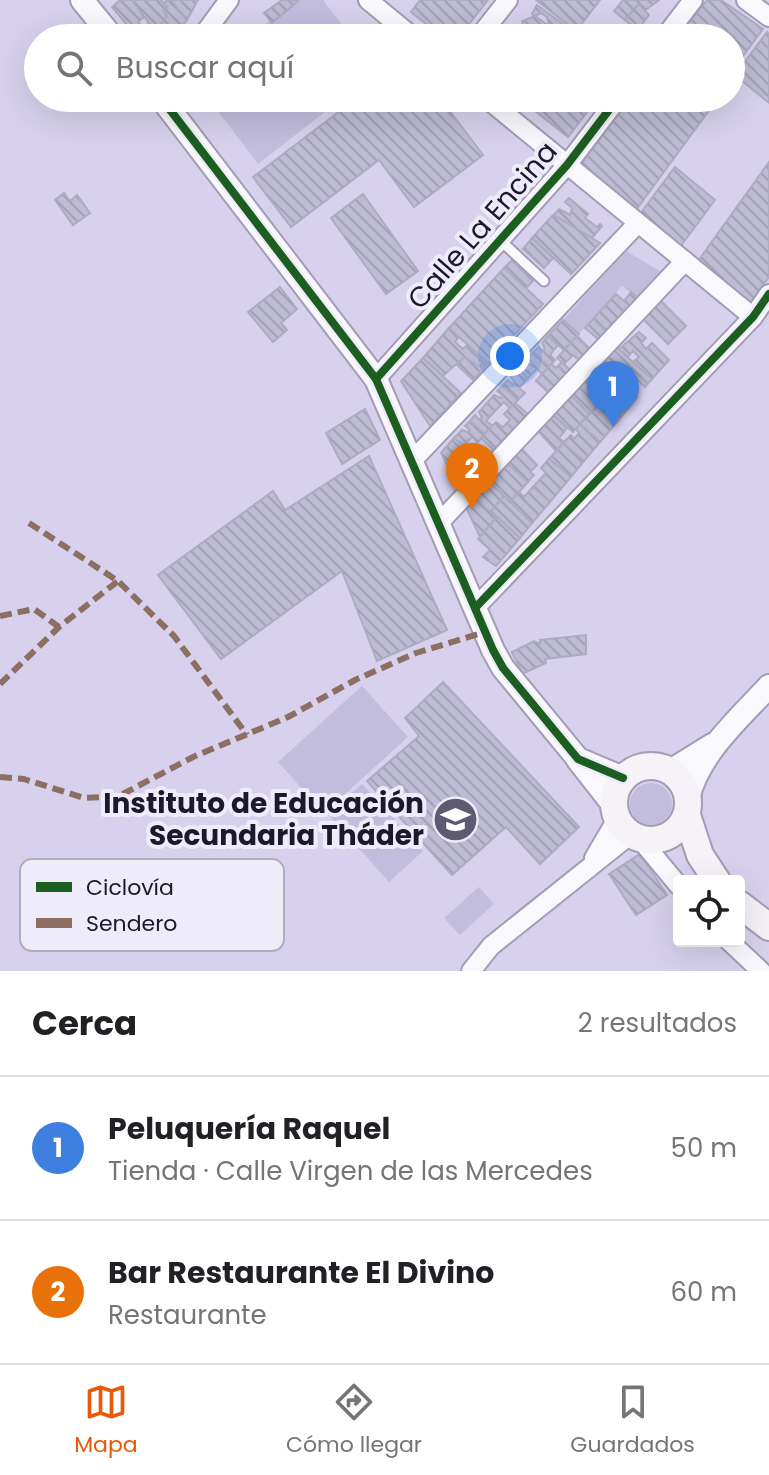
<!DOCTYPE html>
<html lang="es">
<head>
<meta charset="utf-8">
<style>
  :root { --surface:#fff; --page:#f2f2f2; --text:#202124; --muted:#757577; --line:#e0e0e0; --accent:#ea580c }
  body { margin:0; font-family:Poppins,sans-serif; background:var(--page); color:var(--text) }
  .controls { position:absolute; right:24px; bottom:24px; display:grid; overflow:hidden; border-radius:8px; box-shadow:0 8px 32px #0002 }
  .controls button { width:72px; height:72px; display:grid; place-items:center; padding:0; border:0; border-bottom:2px solid var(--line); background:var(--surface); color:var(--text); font:40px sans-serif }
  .you { position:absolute; left:510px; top:356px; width:28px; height:28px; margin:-20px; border:6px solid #fff; border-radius:50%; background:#1a73e8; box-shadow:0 0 0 12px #1a73e833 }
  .badge { display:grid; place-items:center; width:52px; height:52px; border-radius:50%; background:var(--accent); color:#fff; font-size:26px; font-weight:700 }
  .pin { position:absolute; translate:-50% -66px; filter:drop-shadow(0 2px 4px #0008) }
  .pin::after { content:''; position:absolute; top:42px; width:28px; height:24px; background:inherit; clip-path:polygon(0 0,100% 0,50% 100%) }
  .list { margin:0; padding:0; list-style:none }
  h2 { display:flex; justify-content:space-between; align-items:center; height:104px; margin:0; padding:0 32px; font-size:34px }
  h2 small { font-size:26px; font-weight:400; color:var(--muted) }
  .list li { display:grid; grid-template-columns:52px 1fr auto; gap:24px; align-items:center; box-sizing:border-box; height:144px; padding:0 32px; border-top:2px solid var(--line) }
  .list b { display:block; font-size:30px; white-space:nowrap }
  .list p { margin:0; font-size:26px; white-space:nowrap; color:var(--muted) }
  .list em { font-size:26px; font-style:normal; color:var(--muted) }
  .icon { flex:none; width:44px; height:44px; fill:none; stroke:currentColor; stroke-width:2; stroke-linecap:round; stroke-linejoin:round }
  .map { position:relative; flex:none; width:769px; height:971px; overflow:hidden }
  .search { position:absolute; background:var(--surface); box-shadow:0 8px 32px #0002; left:24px; right:24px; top:24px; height:88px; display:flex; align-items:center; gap:20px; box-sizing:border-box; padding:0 28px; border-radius:44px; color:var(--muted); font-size:30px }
  .sheet { height:392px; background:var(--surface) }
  nav { display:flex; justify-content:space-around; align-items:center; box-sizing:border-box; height:112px; border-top:2px solid var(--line); background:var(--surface); font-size:22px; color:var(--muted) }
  nav a { display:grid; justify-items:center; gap:4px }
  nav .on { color:var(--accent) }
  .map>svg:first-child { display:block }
</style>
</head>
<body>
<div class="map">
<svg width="769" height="971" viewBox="0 0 769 971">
  <defs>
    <pattern id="building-back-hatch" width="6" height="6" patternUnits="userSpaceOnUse" patternTransform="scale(2)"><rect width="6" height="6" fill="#bebcd4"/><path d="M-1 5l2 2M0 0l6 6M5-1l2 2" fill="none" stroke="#a3a1b6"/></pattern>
  </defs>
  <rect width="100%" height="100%" fill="#d7d1ed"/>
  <g fill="#c3bddd">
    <path d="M 297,0 L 323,0 L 352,38 L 247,38 Z"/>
    <path d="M 208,98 L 343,98 L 258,164 Z"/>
    <path d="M 626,251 L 663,273 L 639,299 L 622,286 L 579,334 L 563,320 Z"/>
    <path d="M 362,686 L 408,737 L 324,813 L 278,762 Z"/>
    <circle cx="651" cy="804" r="21"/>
    <path d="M 362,784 L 423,851 L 389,882 L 328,814 Z"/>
    <path d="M 479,887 L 494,904 L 460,935 L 444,918 Z"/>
  </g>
  <g fill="url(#building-back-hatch)" stroke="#acabc3" stroke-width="2">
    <path d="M 120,0 L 132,0 L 144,17 L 138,22 L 143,28 L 149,23 L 146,18 L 155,31 L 167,16 L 163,10 L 167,7 L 164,3 L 167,0 L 171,0 L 187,20 L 172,38 L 138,38 L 112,7 Z"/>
    <path d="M 132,0 L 161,0 L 167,7 L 163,10 L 167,16 L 155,31 Z"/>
    <path d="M 171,0 L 198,0 L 187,20 Z"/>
    <path d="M 282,0 L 298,1 L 272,23 L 264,13 Z"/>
    <path d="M 420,0 L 488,0 L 458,38 L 444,38 L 411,12 Z"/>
    <path d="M 536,0 L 600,0 L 576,31 Z"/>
    <path d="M 623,0 L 659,0 L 644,11 L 639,4 L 625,20 L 614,11 Z"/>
    <path d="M 707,0 L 721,0 L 763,29 L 734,68 L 731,65 L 731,38 L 700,38 L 686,26 Z"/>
    <path d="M 639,4 L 649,15 L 637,30 L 625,20 Z"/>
    <path d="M 537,5 L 564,25 L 557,33 L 549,26 L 547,17 L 541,13 L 535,16 L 532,14 Z"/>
    <path d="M 535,16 L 549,26 L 549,36 L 538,31 L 532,38 L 530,27 L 524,29 L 522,21 Z"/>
    <path d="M 767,32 L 769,34 L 769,103 L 735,75 Z"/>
    <path d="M 357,98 L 440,98 L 483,155 L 414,207 L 379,160 L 291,227 L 253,177 Z"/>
    <path d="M 543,98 L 579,98 L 591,107 L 568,137 L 534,110 Z"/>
    <path d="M 631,98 L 718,98 L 636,210 L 580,165 Z"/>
    <path d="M 769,162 L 769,277 L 750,303 L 698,261 Z"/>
    <path d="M 675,167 L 715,200 L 680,247 L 640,214 Z"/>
    <path d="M 64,193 L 70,201 L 77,195 L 90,213 L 73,225 L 55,200 Z"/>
    <path d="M 363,194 L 418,271 L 386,294 L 331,218 Z"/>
    <path d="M 569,198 L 588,214 L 585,218 L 597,227 L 600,224 L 602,226 L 592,238 L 554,215 L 559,209 L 570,215 L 572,208 L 565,202 Z"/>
    <path d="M 553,215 L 600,243 L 571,274 L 532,238 Z"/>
    <path d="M 532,238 L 553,258 L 544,268 L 523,249 Z"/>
    <path d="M 512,260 L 534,280 L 526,288 L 504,268 Z"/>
    <path d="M 504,268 L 543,304 L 488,363 L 449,328 Z"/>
    <path d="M 280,287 L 297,309 L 281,323 L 287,330 L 273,342 L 248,312 Z"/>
    <path d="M 631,292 L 639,299 L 607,332 L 593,319 L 616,294 L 624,301 Z"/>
    <path d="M 660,300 L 686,326 L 668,344 L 643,319 Z"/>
    <path d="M 593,319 L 607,332 L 599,340 L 585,328 Z"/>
    <path d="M 563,320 L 579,334 L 564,350 L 548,336 Z"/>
    <path d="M 449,328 L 459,337 L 455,342 L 463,349 L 467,345 L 478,355 L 477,357 L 484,363 L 480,367 L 464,357 L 443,376 L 423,358 Z"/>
    <path d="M 639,332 L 646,338 L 641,343 L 646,349 L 652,343 L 669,360 L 652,379 L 633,362 L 639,357 L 633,351 L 628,357 L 619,349 Z"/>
    <path d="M 548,336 L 558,345 L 550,355 L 555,360 L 549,367 L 533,352 L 539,347 L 543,351 L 545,349 L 542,343 Z"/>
    <path d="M 577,336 L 591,350 L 580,361 L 573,355 L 564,364 L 557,358 Z"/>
    <path d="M 616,347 L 652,379 L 645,387 L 627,370 L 619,380 L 601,363 Z"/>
    <path d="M 533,352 L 549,367 L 542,374 L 537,369 L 528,378 L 518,369 L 524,362 L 531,365 L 533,363 L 528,358 Z"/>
    <path d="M 478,355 L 488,363 L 473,380 L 457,365 L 464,357 L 480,367 L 484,363 L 477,357 Z"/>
    <path d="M 423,358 L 461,393 L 430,426 L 401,381 Z"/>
    <path d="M 562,362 L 571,371 L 550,394 L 536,381 L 551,364 L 556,368 Z"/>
    <path d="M 601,363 L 615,376 L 601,390 L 588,377 Z"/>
    <path d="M 518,369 L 528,378 L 519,388 L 525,393 L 518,400 L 502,386 L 508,380 L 513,385 L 515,383 L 511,377 Z"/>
    <path d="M 588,377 L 607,395 L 589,414 L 571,395 Z"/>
    <path d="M 619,380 L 637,397 L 617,422 L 599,405 Z"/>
    <path d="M 502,386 L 518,400 L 510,408 L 504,402 L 495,411 L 487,403 L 494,395 L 501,398 L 503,396 L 497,391 Z"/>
    <path d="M 571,395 L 589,414 L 573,432 L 552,414 Z"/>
    <path d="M 487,403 L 495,411 L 486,421 L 493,426 L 485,434 L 470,421 L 475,415 L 480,420 L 482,418 L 479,412 Z"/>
    <path d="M 515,403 L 529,415 L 514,431 L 507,423 L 510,420 L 504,414 Z"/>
    <path d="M 599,405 L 617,422 L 600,442 L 580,424 Z"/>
    <path d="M 365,409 L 380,440 L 342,464 L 326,433 Z"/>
    <path d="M 552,414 L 567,428 L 559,438 L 564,442 L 556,451 L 537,430 Z"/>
    <path d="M 470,421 L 485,434 L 478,442 L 472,437 L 463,446 L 454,438 L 462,430 L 468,432 L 470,430 L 465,426 Z"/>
    <path d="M 496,422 L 503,427 L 507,423 L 514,431 L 495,451 L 481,438 Z"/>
    <path d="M 580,424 L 600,442 L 584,461 L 563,443 L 571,435 L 574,439 L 579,433 L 576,429 Z"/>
    <path d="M 454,438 L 464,446 L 461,450 L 466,455 L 460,461 L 456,456 L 447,465 L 441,453 Z"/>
    <path d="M 563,443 L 584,461 L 571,477 L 549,459 Z"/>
    <path d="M 476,444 L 484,450 L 477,458 L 483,464 L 464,485 L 450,472 Z"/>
    <path d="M 520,447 L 537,465 L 530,472 L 534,475 L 528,482 L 506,462 Z"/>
    <path d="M 369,456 L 447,630 L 377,661 L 342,571 L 221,659 L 158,575 L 273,491 L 285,510 Z"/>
    <path d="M 549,459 L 571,477 L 550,502 L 533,487 L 546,473 L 541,468 Z"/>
    <path d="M 506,462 L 528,482 L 510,502 L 488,481 Z"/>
    <path d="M 488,481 L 504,496 L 490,513 L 473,497 Z"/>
    <path d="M 533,487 L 550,502 L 532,523 L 510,502 L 519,492 L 524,497 Z"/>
    <path d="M 504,496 L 532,523 L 520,538 L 491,511 Z"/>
    <path d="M 473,497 L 497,517 L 480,537 L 465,505 Z"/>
    <path d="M 497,517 L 520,538 L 496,566 L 483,557 L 490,550 L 478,539 Z"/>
    <path d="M 586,635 L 586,654 L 545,659 L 546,663 L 522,674 L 512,652 L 534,641 L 540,644 L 540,640 Z"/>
    <path d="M 443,682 L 579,827 L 540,864 L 506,827 L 452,875 L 367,781 L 419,736 L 405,718 Z"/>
    <path d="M 640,854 L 667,895 L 636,915 L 609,874 Z"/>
  </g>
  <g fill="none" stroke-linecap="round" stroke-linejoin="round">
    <defs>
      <path id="service" d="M 500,240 L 544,281"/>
      <g id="minor">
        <path d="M 368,0 L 414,38"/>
        <path d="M 746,0 L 769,17"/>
        <path d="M 201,38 L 229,0"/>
        <path d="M 478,38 L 508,0"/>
        <path d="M 664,38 L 693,0"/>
        <path d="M 486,98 L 753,317"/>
        <path d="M 376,379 L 567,165 L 618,98"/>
        <path d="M 411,462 L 638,223"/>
        <path d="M 439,523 L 685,261"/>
        <path d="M 476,607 L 753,317 L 769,294"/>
        <path d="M 640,839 L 679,886"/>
        <path d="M 594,858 L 617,819"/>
        <path d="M 729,941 L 761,971"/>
        <path d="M 471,971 L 491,946 L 630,835"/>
      </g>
      <g id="tertiary">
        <path d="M 82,0 L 113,38"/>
        <path d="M 161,98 L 376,379 L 493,650 L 503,668 L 578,759 L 623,778"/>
        <path d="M 578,760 L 614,806"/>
        <path d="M 670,771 L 712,745"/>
        <path d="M 688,798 C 700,752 738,720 769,686"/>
      </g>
      <g id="secondary">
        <circle cx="651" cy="803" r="37"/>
        <path d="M 687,815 L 700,855 L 717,881"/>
        <path d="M 739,904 L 769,927"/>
      </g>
    </defs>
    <use href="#service" stroke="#a29db4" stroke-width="13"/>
    <use href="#minor" stroke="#a29db4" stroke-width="22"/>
    <use href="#tertiary" stroke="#a29db4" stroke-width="26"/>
    <use href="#secondary" stroke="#a29db4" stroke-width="30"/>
    <use href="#service" stroke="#f9f8fc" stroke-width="9"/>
    <use href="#minor" stroke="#f9f8fc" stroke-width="18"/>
    <use href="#tertiary" stroke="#f9f8fc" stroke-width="22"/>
    <use href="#secondary" stroke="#f6f2f7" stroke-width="26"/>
    <g stroke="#8d6e63" stroke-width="6" stroke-dasharray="12 6" stroke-linecap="butt">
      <path d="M 29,523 L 118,581 L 174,636 L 247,735"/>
      <path d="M 0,616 L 34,609 L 59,627"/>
      <path d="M 0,684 L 59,627 L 118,581"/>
      <path d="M 0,777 L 24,779 L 84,798 L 119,796 L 193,757 L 288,717 L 355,680 L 416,653 L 485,632"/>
    </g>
    <defs>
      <g id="cycleway">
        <path d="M 161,98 L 376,379 L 493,650 L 503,668 L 578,759 L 623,778"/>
        <path d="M 376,379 L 567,165 L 618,98"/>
        <path d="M 476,607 L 753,317 L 769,294"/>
      </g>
    </defs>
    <use href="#cycleway" stroke="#efecfa" stroke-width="13"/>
    <use href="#cycleway" stroke="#1b5e20" stroke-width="8"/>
  </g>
  <defs>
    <symbol id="school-disc" viewBox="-11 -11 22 22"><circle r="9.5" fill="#5f5972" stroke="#efecfa"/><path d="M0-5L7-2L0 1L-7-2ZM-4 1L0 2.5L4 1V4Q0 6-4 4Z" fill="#fff"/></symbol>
  </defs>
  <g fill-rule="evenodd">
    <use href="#school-disc" x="430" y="794" width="51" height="51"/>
  </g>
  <g text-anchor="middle" stroke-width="8" stroke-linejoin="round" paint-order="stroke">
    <g font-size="28" fill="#1e182f" stroke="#efecfa">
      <text transform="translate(482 225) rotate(-49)" y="10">Calle La Encina</text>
    </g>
    <g font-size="28" font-weight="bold" fill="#1e182f" stroke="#efecfa" text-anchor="end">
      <text x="424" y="813">Instituto de Educación<tspan x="424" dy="32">Secundaria Tháder</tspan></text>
    </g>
  </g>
  <rect x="20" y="859" width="264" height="92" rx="12" fill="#efecfa" stroke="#b0acbd" stroke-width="2"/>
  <rect x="36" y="882" width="36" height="10" fill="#1b5e20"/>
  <rect x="36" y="918" width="36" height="10" fill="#8d6e63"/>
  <g font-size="22" fill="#1e182f">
    <text x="86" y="895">Ciclovía</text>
    <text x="86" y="931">Sendero</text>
  </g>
</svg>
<div class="controls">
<button><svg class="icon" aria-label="locate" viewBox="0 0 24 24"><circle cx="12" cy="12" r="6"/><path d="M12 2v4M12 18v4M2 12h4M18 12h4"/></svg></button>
</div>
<div class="you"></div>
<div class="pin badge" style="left:613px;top:427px;background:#3f7fe0">1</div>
<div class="pin badge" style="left:472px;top:509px;background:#e8710a">2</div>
<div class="search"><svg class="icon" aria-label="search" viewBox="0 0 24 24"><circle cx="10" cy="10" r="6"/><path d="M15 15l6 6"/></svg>Buscar aquí</div>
</div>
<section class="sheet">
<h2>Cerca<small>2 resultados</small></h2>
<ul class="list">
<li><span class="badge" style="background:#3f7fe0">1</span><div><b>Peluquería Raquel</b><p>Tienda · Calle Virgen de las Mercedes</p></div><em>50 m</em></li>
<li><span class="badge" style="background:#e8710a">2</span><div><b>Bar Restaurante El Divino</b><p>Restaurante</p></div><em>60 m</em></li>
</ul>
</section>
<nav>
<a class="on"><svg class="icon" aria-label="map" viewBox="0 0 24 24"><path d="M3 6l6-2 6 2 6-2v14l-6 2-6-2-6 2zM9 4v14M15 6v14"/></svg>Mapa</a>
<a><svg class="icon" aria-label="directions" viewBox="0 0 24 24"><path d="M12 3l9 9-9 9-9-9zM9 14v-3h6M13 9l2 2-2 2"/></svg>Cómo llegar</a>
<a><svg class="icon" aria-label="saved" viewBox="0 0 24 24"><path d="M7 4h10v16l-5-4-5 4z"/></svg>Guardados</a>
</nav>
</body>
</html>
